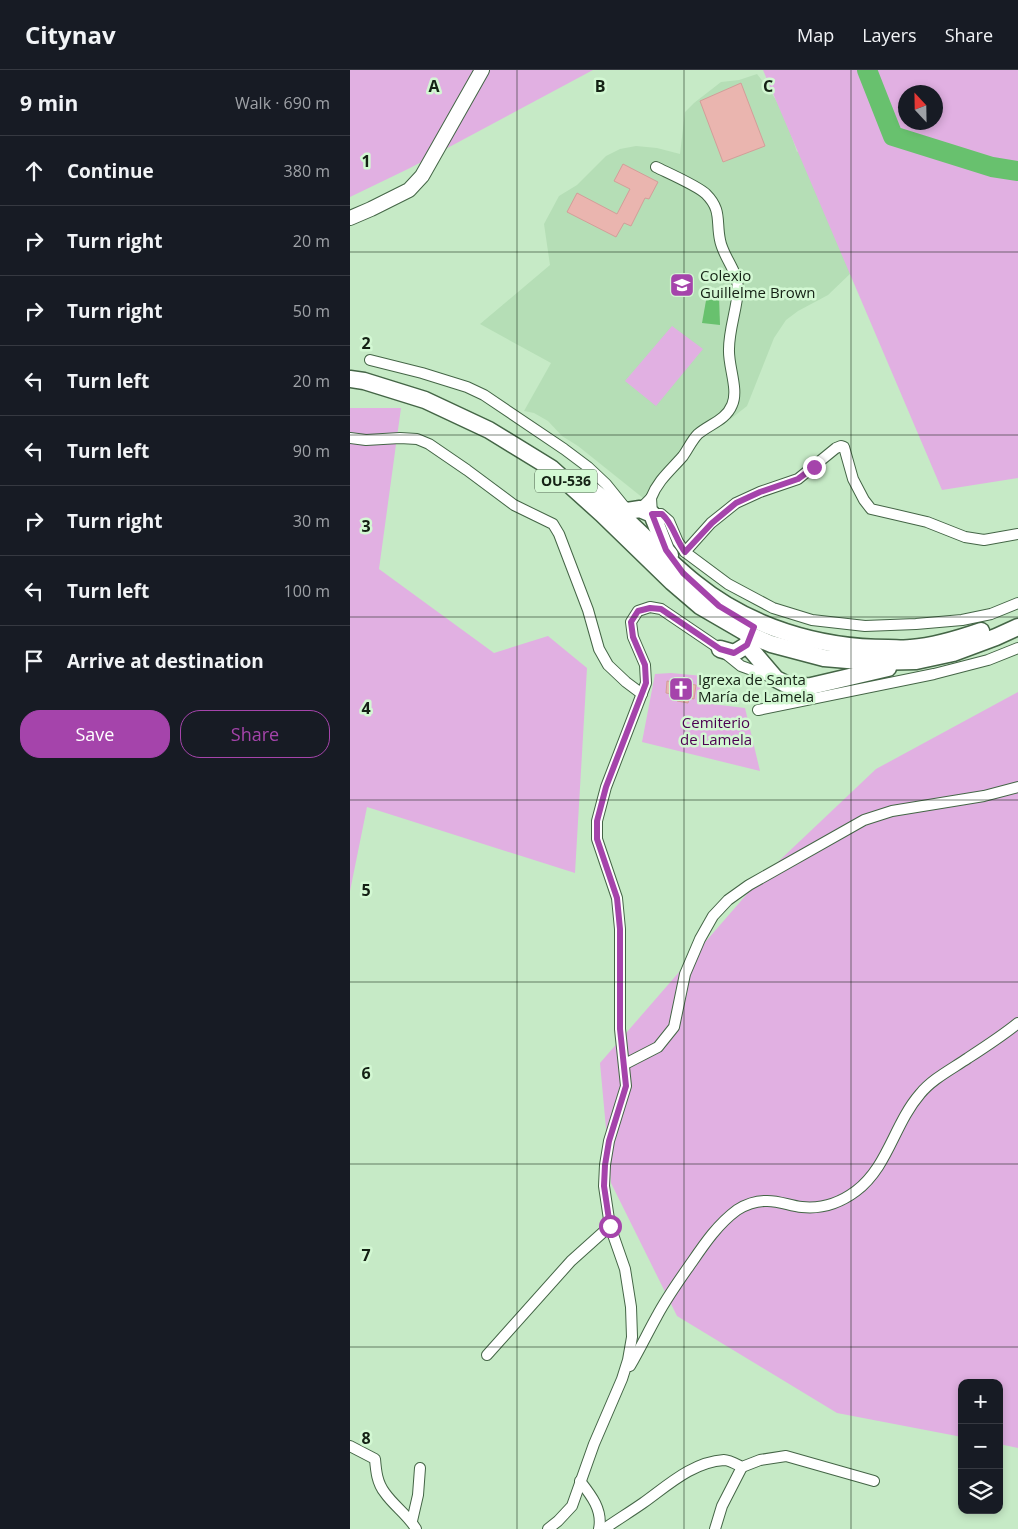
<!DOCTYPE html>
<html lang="en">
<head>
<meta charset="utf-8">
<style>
  :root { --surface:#171b24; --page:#242831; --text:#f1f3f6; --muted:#9ea1a6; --line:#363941; --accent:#a544ab }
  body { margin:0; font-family:"Open Sans",sans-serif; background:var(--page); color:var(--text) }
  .controls { position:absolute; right:15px; bottom:15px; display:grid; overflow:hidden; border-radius:10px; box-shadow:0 2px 8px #0003 }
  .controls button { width:45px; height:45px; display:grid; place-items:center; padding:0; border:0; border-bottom:1px solid var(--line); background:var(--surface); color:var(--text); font:25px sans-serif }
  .compass { position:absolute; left:548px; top:15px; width:45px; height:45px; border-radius:50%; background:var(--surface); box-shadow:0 2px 8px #0003; rotate:338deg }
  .stop { position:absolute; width:15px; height:15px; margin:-11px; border:4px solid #a544ab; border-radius:50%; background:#fff }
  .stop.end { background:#a544ab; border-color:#fff; box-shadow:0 1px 5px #0008 }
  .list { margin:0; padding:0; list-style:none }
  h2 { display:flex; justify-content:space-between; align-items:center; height:65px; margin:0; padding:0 20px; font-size:21px }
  h2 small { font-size:16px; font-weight:400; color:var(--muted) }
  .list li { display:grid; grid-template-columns:32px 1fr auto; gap:15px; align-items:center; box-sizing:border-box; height:70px; padding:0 20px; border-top:1px solid var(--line) }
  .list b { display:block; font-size:19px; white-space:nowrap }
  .list em { font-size:16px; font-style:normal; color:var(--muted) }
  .actions { display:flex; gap:10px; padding:15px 20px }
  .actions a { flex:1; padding:11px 0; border:1px solid var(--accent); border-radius:20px; text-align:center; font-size:18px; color:var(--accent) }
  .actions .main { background:var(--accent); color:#fff }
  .icon { flex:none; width:28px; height:28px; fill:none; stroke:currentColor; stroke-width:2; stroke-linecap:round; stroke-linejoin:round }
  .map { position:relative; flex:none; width:668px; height:1459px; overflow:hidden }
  header { display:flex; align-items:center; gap:30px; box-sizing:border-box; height:70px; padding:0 25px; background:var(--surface); border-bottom:1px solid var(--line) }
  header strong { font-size:24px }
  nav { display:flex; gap:28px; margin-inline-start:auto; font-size:18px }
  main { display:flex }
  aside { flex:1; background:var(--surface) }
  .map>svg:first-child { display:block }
</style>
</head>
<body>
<header>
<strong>Citynav</strong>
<nav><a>Map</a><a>Layers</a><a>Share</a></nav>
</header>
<main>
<aside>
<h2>9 min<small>Walk · 690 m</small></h2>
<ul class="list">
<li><svg class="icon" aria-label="ahead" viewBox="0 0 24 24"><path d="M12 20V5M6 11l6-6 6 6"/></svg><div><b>Continue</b></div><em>380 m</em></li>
<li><svg class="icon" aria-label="right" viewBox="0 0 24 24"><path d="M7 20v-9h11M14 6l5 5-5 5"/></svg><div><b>Turn right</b></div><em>20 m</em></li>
<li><svg class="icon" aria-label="right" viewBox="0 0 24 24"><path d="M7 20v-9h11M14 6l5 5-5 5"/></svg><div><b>Turn right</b></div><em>50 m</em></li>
<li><svg class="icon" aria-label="left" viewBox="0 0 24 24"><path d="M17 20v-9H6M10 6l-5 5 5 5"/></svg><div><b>Turn left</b></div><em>20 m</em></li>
<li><svg class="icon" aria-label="left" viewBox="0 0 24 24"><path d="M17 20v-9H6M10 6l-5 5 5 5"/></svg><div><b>Turn left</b></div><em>90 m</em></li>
<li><svg class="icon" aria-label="right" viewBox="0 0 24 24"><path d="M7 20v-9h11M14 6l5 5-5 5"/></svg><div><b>Turn right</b></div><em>30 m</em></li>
<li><svg class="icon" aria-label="left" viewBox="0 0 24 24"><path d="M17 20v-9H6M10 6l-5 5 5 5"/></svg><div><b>Turn left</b></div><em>100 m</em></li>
<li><svg class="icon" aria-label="arrive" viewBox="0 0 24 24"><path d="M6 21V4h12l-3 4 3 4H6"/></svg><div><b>Arrive at destination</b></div></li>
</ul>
<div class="actions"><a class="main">Save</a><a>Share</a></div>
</aside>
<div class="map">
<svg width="668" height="1459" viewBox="0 0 668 1459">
  <rect width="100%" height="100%" fill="#c6eac6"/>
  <path fill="#b5deb6" d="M 407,4 L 421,22 L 433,42 L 447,82 L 486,59 L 529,176 L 478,225 L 448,241 L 436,250 L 424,268 L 397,336 L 373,355 L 346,366 L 293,428 L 228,376 L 212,366 L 198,351 L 184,343 L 174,341 L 201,293 L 130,254 L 200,195 L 194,154 L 209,126 L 227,115 L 256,86 L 270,79 L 286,76 L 307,78 L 330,84 L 335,42 L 344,33 L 371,12 L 389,10 Z"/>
  <g fill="#e1b0e2" fill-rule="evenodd">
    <path d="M 0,0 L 243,0 L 60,98 L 0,127 Z"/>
    <path d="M 413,0 L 668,0 L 668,408 L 592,420 ZM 556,22 L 586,22 L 586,52 L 556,52 Z"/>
    <path d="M 322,256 L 353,279 L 306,336 L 275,311 Z"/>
    <path d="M 0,338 L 51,338 L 29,499 L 144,583 L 198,566 L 237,598 L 225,803 L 17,737 L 0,821 Z"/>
    <path d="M 321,603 L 353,606 L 353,633 L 395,638 L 410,701 L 292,672 L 305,604 ZM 318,611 L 346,615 L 344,629 L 339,628 L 327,631 L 328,625 L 316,623 Z"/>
    <path d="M 668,622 L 668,1378 L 649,1374 L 649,1313 L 612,1313 L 612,1367 L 487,1343 L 327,1246 L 261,1113 L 250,993 L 410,809 L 526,699 Z"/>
  </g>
  <path fill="#68c16e" d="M 357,225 L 369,226 L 370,255 L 352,253 Z"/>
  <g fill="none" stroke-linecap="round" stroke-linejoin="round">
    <path stroke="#68c16e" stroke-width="20" d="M 517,0 L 543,66 L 642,97 L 668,101"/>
  </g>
  <g fill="#eab5af" stroke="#d29e99">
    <path d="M 391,13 L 415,76 L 373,92 L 350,31 Z"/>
    <path d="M 273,94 L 308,112 L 299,129 L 295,128 L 281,156 L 274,153 L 266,167 L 217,142 L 227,123 L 267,144 L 280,119 L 264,111 Z"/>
    <path d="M 317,611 L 346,615 L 344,629 L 339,628 L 338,633 L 327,631 L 328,625 L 316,623 Z"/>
  </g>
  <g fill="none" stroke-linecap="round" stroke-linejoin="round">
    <defs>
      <g id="street">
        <path d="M 20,290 L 72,303 L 117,317 L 134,325 L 214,379 L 238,397 L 256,414 L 277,440"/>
        <path d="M 0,368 L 16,370 L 50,368 L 67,369 L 79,374 L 117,400 L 164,435 L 203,454 L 209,464 L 238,540 L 249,579 L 258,595 L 276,612 L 292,624"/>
        <path d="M 301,428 C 308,410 321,400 333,386 C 338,379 342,370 348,364 C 360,354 376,350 382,335 C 389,320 378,296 379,279 C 379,259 387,239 388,219 C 388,201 373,187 370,170 C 366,151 372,140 356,124 C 348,116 318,103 306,97"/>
        <path d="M 290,439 L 301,428 L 302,444 L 311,444 L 319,451 L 328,472 L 335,482 L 378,514 L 423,538 L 462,550 L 515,556 L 566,554 L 612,550 L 641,544 L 668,533"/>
        <path d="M 335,482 L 361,453 L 386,433 L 410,422 L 448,409 L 486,378 L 491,376 L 494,377 L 503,409 L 514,430 L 521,439 L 577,452 L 615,467 L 634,470 L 668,464"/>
        <path d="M 408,640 L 584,604 L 638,590 L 668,578"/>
        <path d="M 275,994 L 308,977 L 324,957 L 335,904 L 350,869 L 363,846 L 378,830 L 399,815 L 514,750 L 542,741 L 634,726 L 668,717"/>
        <path d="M 137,1285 L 221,1191 L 260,1156"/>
        <path d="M 280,1296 C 290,1279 298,1262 307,1246 C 317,1227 330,1209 342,1192 C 355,1173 368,1154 387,1140 C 395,1135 405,1131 415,1131 C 428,1130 440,1136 452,1137 C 471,1139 490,1133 506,1121 C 538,1097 544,1054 570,1024 C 582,1009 602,999 618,988 C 635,977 652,966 668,953"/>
        <path d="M 0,1376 L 25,1389 C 26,1401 27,1413 35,1423 C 44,1436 58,1445 66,1459"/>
        <path d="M 230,1411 C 241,1425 253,1440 249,1459"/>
        <path d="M 62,1451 L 68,1425 L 70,1398"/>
        <path d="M 198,1459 L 208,1451 L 222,1436 L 244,1374 L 272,1309 L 278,1290 L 282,1267 L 281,1237 L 275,1199 L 260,1156 L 254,1116 L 255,1095 L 259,1071 L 276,1016 L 270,959 L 270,859 L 267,828 L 247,769 L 247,751 L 256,717 L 296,613 L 295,595 L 283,567 L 281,552 L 288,541 L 300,537 L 311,539 L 370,579 L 391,596 L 421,607"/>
        <path d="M 254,1459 C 267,1450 280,1442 293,1433 C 317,1416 342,1392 374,1390 C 379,1390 386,1394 392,1397 L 410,1390 L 436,1386 L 524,1411"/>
        <path d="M 365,1459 L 372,1436 L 392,1397"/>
      </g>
      <path id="secondary" d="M 0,148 L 21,139 L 59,120 L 72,106 L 132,0"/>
      <g id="primary">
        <path d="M 0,309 L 14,311 L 75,330 L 139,360 L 201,398 L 252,444 L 322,512 L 350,536 L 400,565 L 421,574 L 474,588 L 521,592 L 566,591 L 603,583 L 646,567 L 668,557"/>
        <path d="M 241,419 C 278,448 309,484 345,513 C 399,557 469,578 538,578 C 546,578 554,579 561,578 C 585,576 608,569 631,561"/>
        <path d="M 263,437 L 277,441 L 290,439 L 302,444 L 316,480 L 320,485"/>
        <path d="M 397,575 L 426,609 L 442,617 L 461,616 L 538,598"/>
        <path d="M 370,579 L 384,583 L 397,575 L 400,565"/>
      </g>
    </defs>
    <use href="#street" stroke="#446546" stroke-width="12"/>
    <use href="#secondary" stroke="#446546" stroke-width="16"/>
    <use href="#primary" stroke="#446546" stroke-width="19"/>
    <use href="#street" stroke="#fff" stroke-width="10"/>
    <use href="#secondary" stroke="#fff" stroke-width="14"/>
    <use href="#primary" stroke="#fff" stroke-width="16"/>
  </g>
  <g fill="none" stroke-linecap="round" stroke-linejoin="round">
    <path stroke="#a544ab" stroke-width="6" d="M 260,1156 L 254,1116 L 255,1095 L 259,1071 L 276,1016 L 270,959 L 270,859 L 267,828 L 247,769 L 247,751 L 256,717 L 296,613 L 295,595 L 283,567 L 281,552 L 288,541 L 300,538 L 311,539 L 370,579 L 384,583 L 397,575 L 404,557 L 369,536 L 333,503 L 316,480 L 302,444 L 312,444 C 323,454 326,470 335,482 L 362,453 L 386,433 L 410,422 L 448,409 L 464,397"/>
  </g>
  <path fill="none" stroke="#142114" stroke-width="1" stroke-opacity="0.55" d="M 167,0 L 167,1459M 334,0 L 334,1459M 501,0 L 501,1459M 0,182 L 668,182M 0,365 L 668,365M 0,547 L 668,547M 0,730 L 668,730M 0,912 L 668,912M 0,1094 L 668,1094M 0,1277 L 668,1277"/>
  <defs>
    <symbol id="school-square" viewBox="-11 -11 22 22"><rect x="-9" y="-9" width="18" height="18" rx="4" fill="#a544ab" stroke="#d3f8d3"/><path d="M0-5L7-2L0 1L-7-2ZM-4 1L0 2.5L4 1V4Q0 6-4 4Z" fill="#fff"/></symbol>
    <symbol id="church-square" viewBox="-11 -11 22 22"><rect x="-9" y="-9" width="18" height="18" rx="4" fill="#a544ab" stroke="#d3f8d3"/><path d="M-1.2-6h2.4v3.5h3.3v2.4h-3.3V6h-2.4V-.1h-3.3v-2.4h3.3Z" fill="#fff"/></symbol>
  </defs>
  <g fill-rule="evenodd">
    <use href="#school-square" x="318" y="201" width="28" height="28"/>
    <use href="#church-square" x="317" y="605" width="28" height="28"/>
  </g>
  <g text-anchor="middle" stroke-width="5" stroke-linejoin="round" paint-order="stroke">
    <rect fill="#d3f8d3" stroke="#4d624d" stroke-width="1" x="185" y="399.5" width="62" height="23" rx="4"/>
    <g font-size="14" font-weight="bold" fill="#142114">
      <text x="216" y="416">OU-536</text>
    </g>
    <g font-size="15" fill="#142114" stroke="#d3f8d3" text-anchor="start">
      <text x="350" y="211">Colexio<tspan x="350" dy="17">Guillelme Brown</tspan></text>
      <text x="348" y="615">Igrexa de Santa<tspan x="348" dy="17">María de Lamela</tspan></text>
    </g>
    <g font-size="15" fill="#4c0051" stroke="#d3f8d3">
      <text x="366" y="658">Cemiterio<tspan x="366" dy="17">de Lamela</tspan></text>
    </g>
  </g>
  <g font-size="16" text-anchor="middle" font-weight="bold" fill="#142114" stroke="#d3f8d3" stroke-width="5" stroke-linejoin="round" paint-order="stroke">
    <text x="84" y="22">A</text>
    <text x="250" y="22">B</text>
    <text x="418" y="22">C</text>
    <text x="16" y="97">1</text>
    <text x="16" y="279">2</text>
    <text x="16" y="462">3</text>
    <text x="16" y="644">4</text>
    <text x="16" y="826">5</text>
    <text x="16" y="1009">6</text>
    <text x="16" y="1191">7</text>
    <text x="16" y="1374">8</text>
  </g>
</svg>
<div class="controls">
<button>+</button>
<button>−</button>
<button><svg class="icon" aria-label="layers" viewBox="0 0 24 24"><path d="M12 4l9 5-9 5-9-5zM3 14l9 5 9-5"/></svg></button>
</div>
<svg class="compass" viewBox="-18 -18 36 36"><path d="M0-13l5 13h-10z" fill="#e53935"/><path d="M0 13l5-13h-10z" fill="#9ea1a6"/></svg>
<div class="stop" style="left:260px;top:1156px"></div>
<div class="stop end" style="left:464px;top:397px"></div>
</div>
</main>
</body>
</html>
